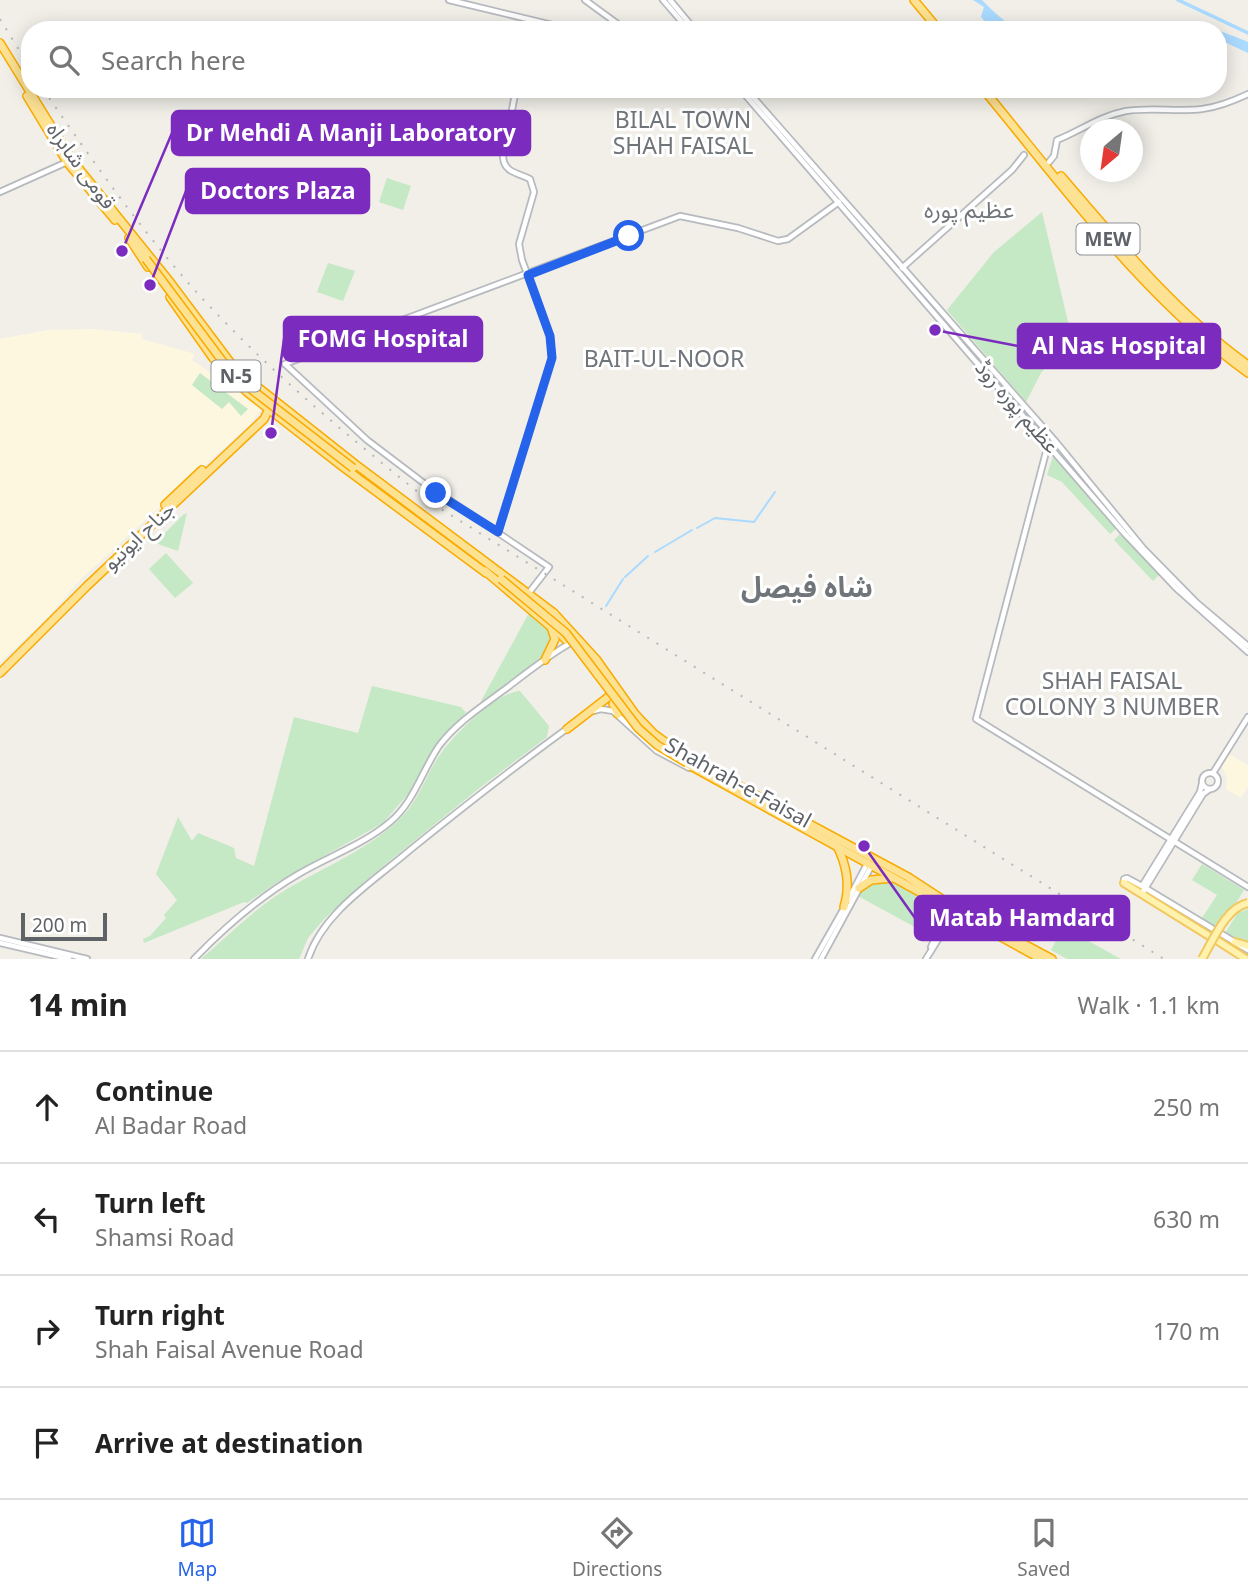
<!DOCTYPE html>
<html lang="en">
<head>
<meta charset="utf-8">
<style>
  :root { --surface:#fff; --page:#f6f6f6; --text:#222; --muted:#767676; --line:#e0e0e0; --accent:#2563eb }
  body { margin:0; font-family:"Noto Sans","Noto Sans Arabic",sans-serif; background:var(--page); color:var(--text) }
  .compass { position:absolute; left:1080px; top:119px; width:63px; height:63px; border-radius:50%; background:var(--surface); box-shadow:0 4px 18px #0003; rotate:209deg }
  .scale { position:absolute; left:21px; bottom:18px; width:86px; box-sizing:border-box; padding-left:7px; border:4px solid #5f6368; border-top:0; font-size:19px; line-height:24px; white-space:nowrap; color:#5f6368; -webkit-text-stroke:5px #fff; paint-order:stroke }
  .stop { position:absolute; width:21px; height:21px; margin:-16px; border:5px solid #2563eb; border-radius:50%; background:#fff }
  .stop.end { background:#2563eb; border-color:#fff; box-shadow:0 2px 7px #0008 }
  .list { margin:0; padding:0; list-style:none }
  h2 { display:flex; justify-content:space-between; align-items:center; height:91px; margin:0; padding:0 28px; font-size:30px }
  h2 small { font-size:23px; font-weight:400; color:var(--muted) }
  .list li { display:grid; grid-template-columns:46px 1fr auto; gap:21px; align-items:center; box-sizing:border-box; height:112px; padding:0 28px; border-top:2px solid var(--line) }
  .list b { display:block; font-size:26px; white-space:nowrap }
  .list p { margin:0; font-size:23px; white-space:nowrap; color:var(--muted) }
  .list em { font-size:23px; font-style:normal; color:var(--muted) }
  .icon { flex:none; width:38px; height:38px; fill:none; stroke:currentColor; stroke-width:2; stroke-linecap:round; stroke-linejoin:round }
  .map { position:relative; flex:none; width:1248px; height:959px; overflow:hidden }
  .search { position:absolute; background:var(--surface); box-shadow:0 4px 18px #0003; left:21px; right:21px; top:21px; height:77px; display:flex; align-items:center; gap:18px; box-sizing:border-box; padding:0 24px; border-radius:28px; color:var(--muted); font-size:26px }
  .sheet { height:539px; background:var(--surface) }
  nav { display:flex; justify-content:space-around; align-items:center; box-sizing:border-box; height:98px; border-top:2px solid var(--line); background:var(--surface); font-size:19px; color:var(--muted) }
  nav a { display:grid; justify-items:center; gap:4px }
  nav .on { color:var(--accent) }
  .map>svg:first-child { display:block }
</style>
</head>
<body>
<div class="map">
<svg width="1248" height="959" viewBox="0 0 1248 959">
  <rect width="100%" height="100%" fill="#f1efe8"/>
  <g fill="#fef7e0">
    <path d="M 95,329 L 142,334 L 142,339 L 195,354 L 192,360 L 256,404 L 260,411 L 250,424 L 82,578 L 44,621 L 0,662 L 0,339 L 48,330 Z"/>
    <path d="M 1229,754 L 1248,765 L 1248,787 L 1241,798 L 1226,789 L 1227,777 L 1222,767 Z"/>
  </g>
  <g fill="#c5e8c5">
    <path d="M 387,178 L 411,186 L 403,210 L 379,202 Z"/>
    <path d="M 1042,212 L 1069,326 L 1074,334 L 1041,373 L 1026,402 L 947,310 L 994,252 Z"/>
    <path d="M 328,263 L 355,271 L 343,301 L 317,292 Z"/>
    <path d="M 200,373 L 248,409 L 241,416 L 229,402 L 222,409 L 192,385 Z"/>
    <path d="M 1053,456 L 1117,528 L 1110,534 L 1062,482 L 1047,475 Z"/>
    <path d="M 187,513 L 178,551 L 158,544 L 158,540 L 183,515 Z"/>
    <path d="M 1120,534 L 1159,575 L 1153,581 L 1114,540 Z"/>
    <path d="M 166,553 L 193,583 L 175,598 L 149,569 Z"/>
    <path d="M 530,611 L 553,635 L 544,656 L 480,703 Z"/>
    <path d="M 372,686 L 461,707 L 466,713 L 435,746 L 408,794 L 383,823 L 276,883 L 247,903 L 244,902 L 144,943 L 143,939 L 150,936 L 166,918 L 164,915 L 177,900 L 156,874 L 178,817 L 192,841 L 198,833 L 234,848 L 236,858 L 254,866 L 294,717 L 358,733 Z"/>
    <path d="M 520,691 L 549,726 L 547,737 L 482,786 L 366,880 L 325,918 L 308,938 L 299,959 L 201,959 C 226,938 251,912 279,894 C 321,867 373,850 407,811 C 422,793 428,770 442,752 C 456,733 497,692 520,691 Z"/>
    <path d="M 1202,864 L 1244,890 L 1220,929 L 1202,918 L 1217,895 L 1192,880 Z"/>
    <path d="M 891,880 C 918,894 947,901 935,938 L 858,896 C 865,882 876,881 891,880 Z"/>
    <path d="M 1248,909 L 1248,944 L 1235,939 L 1225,933 L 1238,913 Z"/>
    <path d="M 1063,927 L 1121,959 L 1067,959 L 1051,950 Z"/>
  </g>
  <g fill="#aadaff">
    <path d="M 973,0 L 982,0 C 1015,33 1013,27 1058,30 L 993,30 L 981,17 L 984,7 Z"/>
    <path d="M 1174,27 C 1209,26 1216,29 1248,42 L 1248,53 L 1218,39 L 1218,30 L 1150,30 Z"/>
  </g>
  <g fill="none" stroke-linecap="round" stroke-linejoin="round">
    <g stroke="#aadaff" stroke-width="2">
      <path d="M 697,528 L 715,518 L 754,522 L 775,492"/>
      <path d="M 655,552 L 692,530"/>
      <path d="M 625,577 L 648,556"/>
      <path d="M 606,606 L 623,579"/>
    </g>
    <path stroke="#aadaff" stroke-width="3.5" d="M 1178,0 L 1248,33"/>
    <defs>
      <g id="secondary">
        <path d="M 449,0 L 573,30"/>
        <path d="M 585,0 L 626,30"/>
        <path d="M 663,0 L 689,30"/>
        <path d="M 670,0 L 695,30"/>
        <path d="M 528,30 L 530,20"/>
        <path d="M 740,89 L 1125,534 L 1176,588 L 1248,652"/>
        <path d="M 746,89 L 1056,442 L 1143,548 L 1197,603 L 1248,646"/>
        <path d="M 1049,162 L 1054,156 L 1057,140 C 1080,131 1100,116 1126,111 C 1151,107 1177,112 1202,109 C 1218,107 1233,101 1248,94"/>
        <path d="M 0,192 L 67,162"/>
        <path d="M 902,268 L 1012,170 L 1024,155"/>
        <path d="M 285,364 L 680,216 L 738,228 L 778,241 L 788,239 L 839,202"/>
        <path d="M 285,364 L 367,440 L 421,481 L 549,567 L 528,594"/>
        <path d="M 1051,447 L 1046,452 L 976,719 L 1248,887"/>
        <path d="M 498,532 L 552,358 L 550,336 L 522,260 L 519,244 L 534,192 L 530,179 C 519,173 504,173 503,157 L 516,89"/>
        <path d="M 593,711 L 601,709 L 613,711 L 657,751 L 689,768"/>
        <circle cx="1210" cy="781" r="8"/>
        <path d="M 1213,773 L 1248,717"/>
        <path d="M 1124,883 L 1124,879 L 1127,878 L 1142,886 L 1248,950"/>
        <path d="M 1142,886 L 1200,792 L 1202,783"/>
        <path d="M 1143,892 L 1203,794 L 1210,789"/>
        <path d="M 848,900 L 868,862"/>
        <path d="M 0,938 L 87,959"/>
        <path d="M 0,943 L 69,959"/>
        <path d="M 931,947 L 949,909"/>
        <path d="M 194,959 C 225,927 258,898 297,875 C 327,857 363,845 390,822 C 414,802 422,771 439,746 C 457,722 484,705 508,687 C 529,671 550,654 574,641"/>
        <path d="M 308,959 C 323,912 374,881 410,850 C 462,808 514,767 568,728"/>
        <path d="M 815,959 L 844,908"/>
        <path d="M 821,959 L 872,865"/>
        <path d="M 926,959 L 955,912"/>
      </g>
      <g id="primary">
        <path d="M 1124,883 L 1214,939"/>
        <path d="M 1218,941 L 1246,959"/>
        <path d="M 1235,942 L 1248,946"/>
      </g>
      <g id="highway">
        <path d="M 914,0 L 939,30"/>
        <path d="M 0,43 L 72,160 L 170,282 L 236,370 L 355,464 L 554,613 L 596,659 L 635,714 L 653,733 L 687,758 L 908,877 L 951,905 L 1052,959"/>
        <path d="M 983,89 C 1065,188 1143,297 1248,373"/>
        <path d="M 27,96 L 67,162 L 115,220"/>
        <path d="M 1061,176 C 1119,243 1175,313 1248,365"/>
        <path d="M 129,238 L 148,267"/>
        <path d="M 170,297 L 213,358 L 247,392 L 343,467 L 486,573"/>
        <path d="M 165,505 L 202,470"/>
        <path d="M 485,571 L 551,627 L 555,639 L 545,660"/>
        <path d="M 553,626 L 566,640 L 572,638"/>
        <path d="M 0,673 L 87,586 L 264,419 L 270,407"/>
        <path d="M 618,714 L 613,704 L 615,699 L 620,700"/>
        <path d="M 567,729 L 607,698 L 611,694 L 610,688"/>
        <path d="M 689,765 L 1041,959"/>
        <path d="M 836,844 C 847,865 851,885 844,907"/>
        <path d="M 859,888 L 871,880 L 893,878"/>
        <path d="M 933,902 L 940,914 L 941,927"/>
        <path d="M 943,931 L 958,925 L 974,926"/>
      </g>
    </defs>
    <use href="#secondary" stroke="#b6babf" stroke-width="8"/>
    <use href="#primary" stroke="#f2c960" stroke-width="10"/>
    <use href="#highway" stroke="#f9ab00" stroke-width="10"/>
    <use href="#secondary" stroke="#fff" stroke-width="4.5"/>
    <use href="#primary" stroke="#fff2af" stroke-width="6"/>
    <use href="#highway" stroke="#fde293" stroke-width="7"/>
    <g stroke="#b6b7b8" stroke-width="2" stroke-dasharray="2 9" stroke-linecap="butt">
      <path d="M 0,19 L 30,68"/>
      <path d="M 43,89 C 92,160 142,232 200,296 C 271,373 351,439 433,504 L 1164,959"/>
    </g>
    <defs>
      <path id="primary-bridge" d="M 1202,959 C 1213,941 1225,908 1248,903"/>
      <g id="highway-bridge">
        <path d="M 146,259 L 229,370 L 247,386 L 353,468"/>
        <path d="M 501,579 L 566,633 L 638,728 L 657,745 L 687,763"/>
      </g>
    </defs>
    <use href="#primary-bridge" stroke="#f2c960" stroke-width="10" stroke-linecap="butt"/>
    <use href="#highway-bridge" stroke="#f9ab00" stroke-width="10" stroke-linecap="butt"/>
    <use href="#primary-bridge" stroke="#fff2af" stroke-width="6"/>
    <use href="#highway-bridge" stroke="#fde293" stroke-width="7"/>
  </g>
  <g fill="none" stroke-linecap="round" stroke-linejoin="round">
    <path stroke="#2563eb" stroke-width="9" d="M 436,493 L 498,532 L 552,358 L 550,336 L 528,275 L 629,236"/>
  </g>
  <g text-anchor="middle" stroke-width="6" stroke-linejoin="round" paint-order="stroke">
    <g fill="#fff" stroke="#8f9295" stroke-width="2">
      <rect x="1076.5" y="223.5" width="63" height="31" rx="5"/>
      <rect x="211.5" y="360.5" width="49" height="31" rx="5"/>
    </g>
    <g font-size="19" font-weight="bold" fill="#5f6368">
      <text x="1108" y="246">MEW</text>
      <text x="236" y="383">N-5</text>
    </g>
    <g font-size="21" fill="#5f6368" stroke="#fff">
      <text transform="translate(81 166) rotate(54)" y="7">قومی شاہراہ</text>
      <text transform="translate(1017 407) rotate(49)" y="7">عظیم پورہ روڈ</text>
      <text transform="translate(139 536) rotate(-43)" y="7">جناح ایونیو</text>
      <text transform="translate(738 783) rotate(29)" y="7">Shahrah-e-Faisal</text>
    </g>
    <g font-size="23" fill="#70757a" stroke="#fff">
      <text x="683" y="128">BILAL TOWN<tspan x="683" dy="26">SHAH FAISAL</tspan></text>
      <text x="969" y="218">عظیم پورہ</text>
      <text x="664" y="367">BAIT-UL-NOOR</text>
      <text x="1112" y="689">SHAH FAISAL<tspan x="1112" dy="26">COLONY 3 NUMBER</tspan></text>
    </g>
    <g font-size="28" font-weight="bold" fill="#70757a" stroke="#fff">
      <text x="807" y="597">شاہ فیصل</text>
    </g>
  </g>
  <path fill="none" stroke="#7b2cbf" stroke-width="2.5" d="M122 251L172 133M150 285L186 191M271 433L284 339M935 330L1018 346M864 846L915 918"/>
  <g fill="#7b2cbf" stroke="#fff" stroke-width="2.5">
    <circle cx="122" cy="251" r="7"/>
    <circle cx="150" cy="285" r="7"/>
    <circle cx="271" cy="433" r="7"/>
    <circle cx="935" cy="330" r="7"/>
    <circle cx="864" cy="846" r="7"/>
  </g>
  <g fill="#7b2cbf" stroke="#7b2cbf" stroke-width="2.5">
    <rect x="172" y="111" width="358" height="44" rx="7"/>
    <rect x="186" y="169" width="183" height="44" rx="7"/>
    <rect x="284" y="317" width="198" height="44" rx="7"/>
    <rect x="1018" y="324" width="202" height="44" rx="7"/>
    <rect x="915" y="896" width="214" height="44" rx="7"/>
  </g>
  <g font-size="23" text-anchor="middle" font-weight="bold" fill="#fff">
    <text x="351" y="141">Dr Mehdi A Manji Laboratory</text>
    <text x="278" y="199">Doctors Plaza</text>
    <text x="383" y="347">FOMG Hospital</text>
    <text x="1119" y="354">Al Nas Hospital</text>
    <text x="1022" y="926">Matab Hamdard</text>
  </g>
</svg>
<svg class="compass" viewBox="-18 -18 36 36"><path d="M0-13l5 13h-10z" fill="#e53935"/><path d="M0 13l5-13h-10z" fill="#767676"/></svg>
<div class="scale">200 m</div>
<div class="stop" style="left:629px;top:236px"></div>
<div class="stop end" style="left:436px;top:493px"></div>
<div class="search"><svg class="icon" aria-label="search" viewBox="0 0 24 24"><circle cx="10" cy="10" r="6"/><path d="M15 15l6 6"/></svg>Search here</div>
</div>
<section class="sheet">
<h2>14 min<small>Walk · 1.1 km</small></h2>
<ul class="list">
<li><svg class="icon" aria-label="ahead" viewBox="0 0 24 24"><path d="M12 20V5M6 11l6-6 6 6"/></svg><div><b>Continue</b><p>Al Badar Road</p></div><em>250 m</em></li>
<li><svg class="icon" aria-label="left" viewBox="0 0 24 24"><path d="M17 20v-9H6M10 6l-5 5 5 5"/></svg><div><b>Turn left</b><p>Shamsi Road</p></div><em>630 m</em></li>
<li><svg class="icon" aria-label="right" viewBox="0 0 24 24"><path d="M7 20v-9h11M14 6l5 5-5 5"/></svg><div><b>Turn right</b><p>Shah Faisal Avenue Road</p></div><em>170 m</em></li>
<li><svg class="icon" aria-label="arrive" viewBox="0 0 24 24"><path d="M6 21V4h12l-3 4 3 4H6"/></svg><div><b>Arrive at destination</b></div></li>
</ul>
</section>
<nav>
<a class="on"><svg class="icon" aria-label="map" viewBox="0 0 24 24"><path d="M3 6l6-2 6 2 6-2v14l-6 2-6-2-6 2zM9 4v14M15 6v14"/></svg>Map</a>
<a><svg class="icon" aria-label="directions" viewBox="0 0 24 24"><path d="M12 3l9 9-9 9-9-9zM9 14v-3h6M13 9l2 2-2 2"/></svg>Directions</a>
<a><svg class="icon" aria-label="saved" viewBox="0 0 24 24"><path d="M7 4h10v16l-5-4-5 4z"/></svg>Saved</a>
</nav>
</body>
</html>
